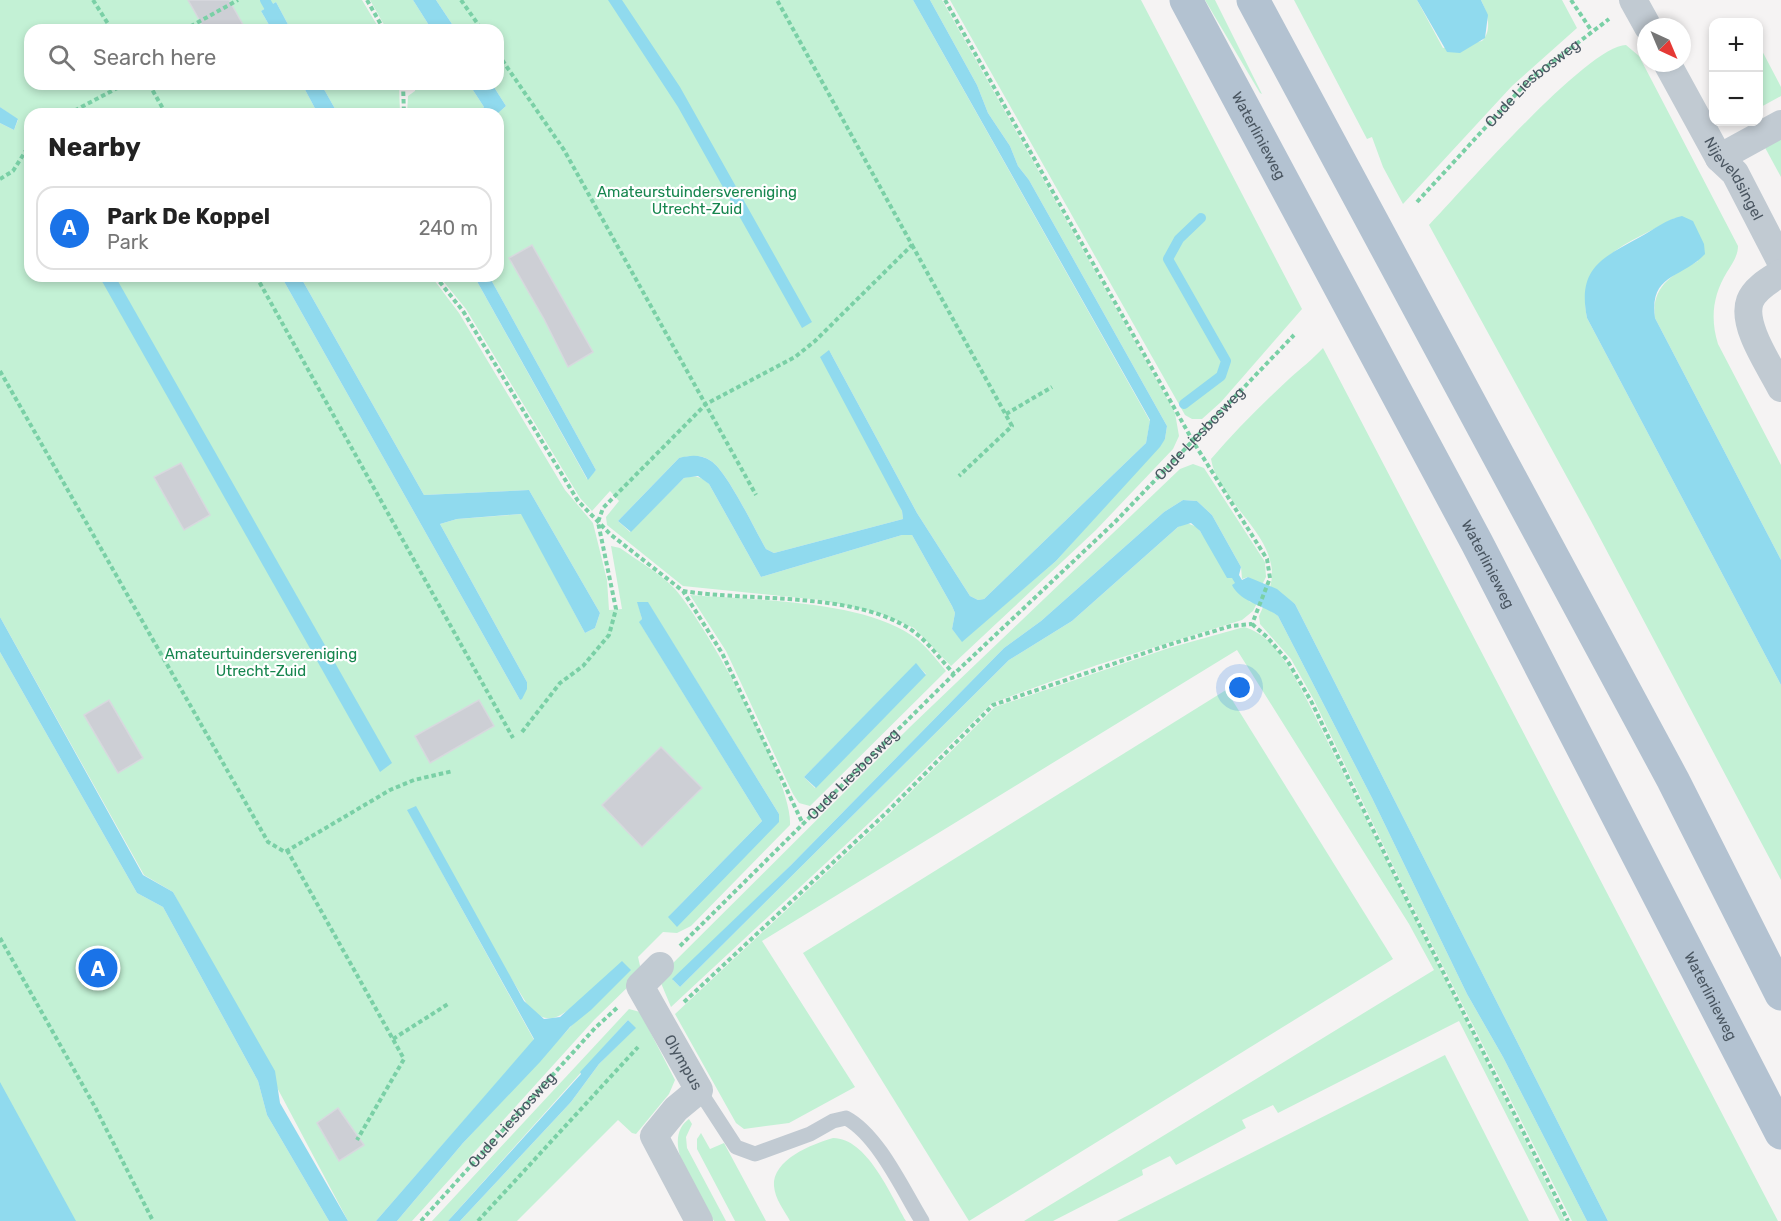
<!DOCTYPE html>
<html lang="en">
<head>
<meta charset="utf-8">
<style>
  :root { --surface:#fff; --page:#f6f6f6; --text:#222; --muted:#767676; --line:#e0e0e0; --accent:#1a73e8 }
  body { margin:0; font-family:Rubik,sans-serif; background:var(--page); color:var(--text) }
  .controls { position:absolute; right:18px; top:18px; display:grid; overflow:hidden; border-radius:12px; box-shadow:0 3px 9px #0003 }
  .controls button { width:54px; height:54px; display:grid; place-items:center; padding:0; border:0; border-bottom:2px solid var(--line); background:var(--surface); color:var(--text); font:30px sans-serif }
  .compass { position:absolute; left:1637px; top:18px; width:54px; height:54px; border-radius:50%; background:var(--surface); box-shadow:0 3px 9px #0003; rotate:136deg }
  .you { position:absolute; left:1240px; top:688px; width:21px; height:21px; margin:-15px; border:4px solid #fff; border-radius:50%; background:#1a73e8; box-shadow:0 0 0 9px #1a73e833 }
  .badge { display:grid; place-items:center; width:39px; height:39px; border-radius:50%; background:var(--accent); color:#fff; font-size:20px; font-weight:700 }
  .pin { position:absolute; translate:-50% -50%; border:3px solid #fff; box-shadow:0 2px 6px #0006 }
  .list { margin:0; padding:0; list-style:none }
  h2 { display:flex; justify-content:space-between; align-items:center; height:78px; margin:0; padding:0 24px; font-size:26px }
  h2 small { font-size:20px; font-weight:400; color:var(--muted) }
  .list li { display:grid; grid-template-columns:39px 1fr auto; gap:18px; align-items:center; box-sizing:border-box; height:84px; margin:0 12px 12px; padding:0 12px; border:2px solid var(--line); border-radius:18px }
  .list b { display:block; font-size:22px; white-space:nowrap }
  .list p { margin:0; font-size:20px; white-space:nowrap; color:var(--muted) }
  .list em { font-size:20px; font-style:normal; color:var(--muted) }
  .icon { flex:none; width:33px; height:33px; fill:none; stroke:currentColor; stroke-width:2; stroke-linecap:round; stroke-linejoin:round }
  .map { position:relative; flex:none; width:1781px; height:1221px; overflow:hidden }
  .search { position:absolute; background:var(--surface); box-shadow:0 3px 9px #0003; left:24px; top:24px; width:480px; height:66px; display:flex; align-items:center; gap:15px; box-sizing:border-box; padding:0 21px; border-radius:18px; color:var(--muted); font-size:22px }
  .panel { position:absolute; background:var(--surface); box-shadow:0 3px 9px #0003; left:24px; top:108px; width:480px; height:174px; border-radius:18px }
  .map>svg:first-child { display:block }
</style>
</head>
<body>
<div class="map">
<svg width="1781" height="1221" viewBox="0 0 1781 1221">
  <rect width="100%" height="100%" fill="#f5f3f3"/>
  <g fill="#c3f1d5" fill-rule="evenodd">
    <path d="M 0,0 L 362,0 L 380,30 L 291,30 L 276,2 L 261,11 L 272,30 L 30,30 L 30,84 L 302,84 L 318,114 L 30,114 L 30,276 L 281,276 L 520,700 L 527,682 L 440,524 L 457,519 L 522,514 L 585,633 L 595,628 L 600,613 L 529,490 L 424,495 L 300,276 L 431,276 L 459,313 L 565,490 L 593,523 L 607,580 L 609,610 L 622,609 L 611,546 L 620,548 C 638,561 660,573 675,589 C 706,624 793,781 790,825 L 691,926 L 677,933 L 663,932 L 638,957 L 641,970 L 636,979 L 594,1020 L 412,1221 L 397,1221 L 463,1143 L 576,1021 L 575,1005 C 558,1018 548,1025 530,1009 L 408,811 L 534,1040 L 376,1221 L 348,1221 L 173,892 L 144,875 L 0,617 L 0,123 L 14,130 L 18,120 L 0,107 ZM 638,603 L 648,603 L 779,814 L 668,917 L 762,821 L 640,623 L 642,619 Z"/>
    <path d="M 370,0 L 413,0 L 432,30 L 387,30 Z"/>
    <path d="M 436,0 L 913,0 L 1150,421 L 1146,443 L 984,599 L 978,600 L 970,596 L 917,513 L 829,350 L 902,511 L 903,519 L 774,553 L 766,549 C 755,530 727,471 711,461 C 701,454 691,456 679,458 L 618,521 L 630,532 L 684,478 C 694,475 701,476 709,484 L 761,577 L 902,535 L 912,535 L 952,606 L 955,613 L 952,629 L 962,641 L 1056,561 L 1165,439 L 1167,426 L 1029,180 L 1018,166 L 1010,146 L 988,113 L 977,85 L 930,0 L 942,0 L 1175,413 L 1179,436 L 1173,449 L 1096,530 L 951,666 L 914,628 L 879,613 L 821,600 L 683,586 L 607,525 L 606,517 L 619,501 L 610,491 L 592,511 L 580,498 L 466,309 L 439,276 L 474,276 L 587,479 L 596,470 L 489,276 L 498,276 L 497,114 L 506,106 L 492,84 L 498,84 L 498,30 L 456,30 Z"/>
    <path d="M 950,0 L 1141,0 L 1302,309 L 1221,402 L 1202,419 L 1192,419 L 1185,415 Z"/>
    <path d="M 1205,0 L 1215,0 L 1262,94 L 1260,93 Z"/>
    <path d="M 1294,0 L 1417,0 L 1443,48 L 1482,41 C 1493,30 1487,12 1481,0 L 1562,0 L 1577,28 L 1512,86 L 1403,204 L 1383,167 L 1372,137 L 1367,139 Z"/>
    <path d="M 1626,45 L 1639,56 L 1738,246 C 1738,256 1732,264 1727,272 C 1713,295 1710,318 1718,344 L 1781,465 L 1781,560 L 1655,318 C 1651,286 1672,275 1698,261 L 1675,218 C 1632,242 1575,258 1587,318 L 1781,685 L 1781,880 L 1591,521 L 1429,225 C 1460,193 1588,45 1626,45 Z"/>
    <path d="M 1759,45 L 1781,87 L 1781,96 L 1759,108 Z"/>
    <path d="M 321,84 L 399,84 L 400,114 L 338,114 Z"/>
    <path d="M 415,84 L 469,84 L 484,107 L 477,114 L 407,114 L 408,96 L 415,91 Z"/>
    <path d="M 1781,130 L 1781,177 L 1762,142 Z"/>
    <path d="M 1323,348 L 1778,1221 L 1608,1221 L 1295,604 L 1270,587 C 1284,539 1218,503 1211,459 C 1235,431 1262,404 1289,379 C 1301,368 1312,360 1323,348 Z"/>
    <path d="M 1193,464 L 1204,468 L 1265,562 L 1266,577 L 1262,585 L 1248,577 L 1242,579 L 1241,567 L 1212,515 L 1197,501 L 1183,500 L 1164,512 L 1041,621 L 1004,648 L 791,865 L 673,980 L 680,987 L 1009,660 L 1072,621 L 1178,527 L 1187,523 L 1197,527 L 1250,602 L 1257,603 L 1253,611 L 1242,620 L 1097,665 L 992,703 L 883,810 L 671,1007 L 661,983 L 665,971 L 911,726 L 1180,469 Z"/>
    <path d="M 690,595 C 751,600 860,600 911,635 C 925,644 935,658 946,671 L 810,806 L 799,803 L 793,794 L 726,651 ZM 916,664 L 926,674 L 815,788 L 804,777 Z"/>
    <path d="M 1264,605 L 1278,616 L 1372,798 L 1467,994 L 1503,1057 L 1587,1221 L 1572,1221 L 1411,903 L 1314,700 L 1291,659 L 1260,624 L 1259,616 Z"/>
    <path d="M 1244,627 C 1275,635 1294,676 1308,702 L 1565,1221 L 1560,1221 L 1459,1021 L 1278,1113 L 1273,1105 L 1242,1120 L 1246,1128 L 1176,1165 L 1170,1156 L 1142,1170 L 1143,1175 L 1053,1221 L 1024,1221 L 1434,970 L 1409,924 L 1237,650 L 762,941 L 855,1087 L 789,1123 L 744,1129 L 736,1123 L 675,1014 L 888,815 L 995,707 L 1169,648 Z"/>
    <path d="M 0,652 L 137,893 L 163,907 L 258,1081 L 267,1115 L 329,1221 L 0,1221 Z"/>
    <path d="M 1226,690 L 1393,959 L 969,1221 L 803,953 Z"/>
    <path d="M 629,1009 L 640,1012 L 675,1080 L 669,1094 L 636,1134 L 632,1133 L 618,1120 L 517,1221 L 460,1221 L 571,1102 L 599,1064 L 635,1028 L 628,1020 L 448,1221 L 432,1221 Z"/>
    <path d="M 1445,1055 L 1529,1221 L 1117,1221 Z"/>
    <path d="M 689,1119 L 692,1124 L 686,1137 L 687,1148 L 726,1221 L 714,1221 C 700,1196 658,1141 689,1119 Z"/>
    <path d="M 701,1133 L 710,1149 L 724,1143 L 766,1221 L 735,1221 L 697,1149 L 697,1139 Z"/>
    <path d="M 833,1138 C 867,1138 890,1194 906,1221 L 790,1221 C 784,1210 775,1199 774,1186 C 772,1160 812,1144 833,1138 Z"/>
  </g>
  <g fill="#90daee">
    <path d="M 413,0 L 436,0 L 456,30 L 432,30 Z"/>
    <path d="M 608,0 L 622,0 L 680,87 L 812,322 L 802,328 L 678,107 Z"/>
    <path d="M 913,0 L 930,0 L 977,85 L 988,113 L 1010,146 L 1018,166 L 1029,180 L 1167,426 L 1165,439 L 1160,447 L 1056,561 L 962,642 L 952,629 L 955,613 L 952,606 L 912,535 L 902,535 L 761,577 L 709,484 L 698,476 L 684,478 L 631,532 L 618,521 L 679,458 C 690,455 701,454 711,461 C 727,471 755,530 766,549 L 774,553 L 903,519 L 902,511 L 820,357 L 829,350 L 917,513 L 970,596 L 978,600 L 984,599 L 1146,443 L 1150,420 Z"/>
    <path d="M 1417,0 L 1481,0 L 1488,15 L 1485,38 L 1460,53 L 1447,52 Z"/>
    <path d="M 276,2 L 291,30 L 272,30 L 261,11 Z"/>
    <path d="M 302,84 L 321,84 L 338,114 L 318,114 Z"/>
    <path d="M 469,84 L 492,84 L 506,106 L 497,114 L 477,114 L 484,107 Z"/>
    <path d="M 0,107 L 18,119 L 14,130 L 0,123 Z"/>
    <path d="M 1682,216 L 1693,221 L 1704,244 L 1705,254 C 1682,279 1649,273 1655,318 L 1781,560 L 1781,685 L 1587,318 C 1577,268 1602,258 1640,237 C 1653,230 1667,219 1682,216 Z"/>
    <path d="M 99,276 L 115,276 L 392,763 L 380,772 Z"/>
    <path d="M 281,276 L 300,276 L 424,495 L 529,490 L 600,613 L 595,628 L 585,633 L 521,514 L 457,519 L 440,524 L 527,682 L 527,689 L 522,699 L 520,700 Z"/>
    <path d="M 474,276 L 489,276 L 596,470 L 588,480 Z"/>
    <path d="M 1183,500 L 1197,501 L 1212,515 L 1241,567 L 1239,575 L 1242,580 L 1248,577 L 1277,589 L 1295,604 L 1608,1221 L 1587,1221 L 1503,1057 L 1467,994 L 1372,798 L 1278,616 C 1263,605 1240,602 1232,585 L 1235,583 L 1232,578 L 1227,578 L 1200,531 L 1191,523 L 1178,527 L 1072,621 L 1009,660 L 680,987 L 672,979 L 791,865 L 1004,648 L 1041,621 L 1164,512 Z"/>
    <path d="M 637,602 L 648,602 L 779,814 L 779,822 L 677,927 L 668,917 L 762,821 L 639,622 L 642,619 Z"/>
    <path d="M 0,617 L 143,875 L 173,892 L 275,1071 L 280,1103 L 348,1221 L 329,1221 L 267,1115 L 258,1081 L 163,907 L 137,893 L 0,652 Z"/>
    <path d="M 916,663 L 926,675 L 816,788 L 804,777 Z"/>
    <path d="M 416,806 L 524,1001 L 544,1019 L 560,1017 L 622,961 L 631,970 L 591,1010 L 570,1027 L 540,1062 L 463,1143 L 397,1221 L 376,1221 L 534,1039 L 407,810 Z"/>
    <path d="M 628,1020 L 636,1028 L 599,1064 L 571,1102 L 460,1221 L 448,1221 L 581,1074 L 580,1072 Z"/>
    <path d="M 0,1082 L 76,1221 L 0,1221 Z"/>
  </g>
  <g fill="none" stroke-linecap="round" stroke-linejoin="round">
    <g stroke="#90daee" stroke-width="10">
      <path d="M 265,0 L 282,30"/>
      <path d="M 1184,404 L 1221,376 L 1226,361 L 1168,259 L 1179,239 L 1201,218"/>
    </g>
  </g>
  <g fill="#cdcfd5" stroke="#d7d9de" stroke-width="1.5">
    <path d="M 188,0 L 229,0 L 246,30 L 205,30 Z"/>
    <path d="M 532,245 L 593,352 L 568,367 L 544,319 L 509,258 Z"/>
    <path d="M 181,463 L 210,515 L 184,530 L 154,477 Z"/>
    <path d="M 109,700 L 143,758 L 118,773 L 84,715 Z"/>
    <path d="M 479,700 L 494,726 L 430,763 L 415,736 Z"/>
    <path d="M 661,747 L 702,788 L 642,847 L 602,805 Z"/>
    <path d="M 338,1108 L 364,1145 L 339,1161 L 317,1123 Z"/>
  </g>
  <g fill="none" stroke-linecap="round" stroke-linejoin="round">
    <g stroke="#7ad0a6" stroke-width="4" stroke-dasharray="4.5 3" stroke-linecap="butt">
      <path d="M 93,0 L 112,30"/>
      <path d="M 367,0 L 384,30"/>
      <path d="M 461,0 L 482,30"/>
      <path d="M 1571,0 L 1591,30"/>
      <path d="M 184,30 L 238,0"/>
      <path d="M 498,54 L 564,150 L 756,495"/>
      <path d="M 149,84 L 166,114"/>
      <path d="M 403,84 L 404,114"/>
      <path d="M 68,114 L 125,84"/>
      <path d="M 0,179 L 13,171 L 30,144"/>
      <path id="s1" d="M 1417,202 L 1529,80 L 1609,19"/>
      <path d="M 912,245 L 1012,426 L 959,476"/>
      <path d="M 256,276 L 513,738"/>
      <path d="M 435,276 L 463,311 L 578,501 L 610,534 L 683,591 L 722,653 L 803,824"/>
      <path d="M 0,371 L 268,842 L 285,852 L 390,790 L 414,780 L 453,771"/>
      <path d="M 1006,414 L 1052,387"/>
      <path d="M 683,591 C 751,602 855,591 913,631 C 929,643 941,660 954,674"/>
      <path d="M 1252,624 L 1267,637 L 1287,660 L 1311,701 L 1409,904 L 1568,1221"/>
      <path d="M 522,732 L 560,683 L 583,666 L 609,635 L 616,609 L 598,522 L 603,508 L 706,404 L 795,357 L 815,341 L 912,245 L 777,0"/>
      <path d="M 287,850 L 404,1059 L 357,1140"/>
      <path d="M 0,938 L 95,1107 L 153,1221"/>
      <path id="s2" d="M 680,946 L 954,674 L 1115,522 L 1294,335"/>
      <path d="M 684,1002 L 886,813 L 993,705 L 1168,645 L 1231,626 L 1252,624 L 1270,578 L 1267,559 L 1194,443 L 945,0"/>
      <path d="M 393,1039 L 448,1004"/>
      <path id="s3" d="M 421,1221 L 595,1028 L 618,1007"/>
      <path d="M 478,1221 L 638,1047"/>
    </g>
    <path stroke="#c1cad2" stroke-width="15" d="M 699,1090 L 736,1147 L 755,1154 L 810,1134 L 833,1121 L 846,1118 C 878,1135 903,1190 922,1221"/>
    <g stroke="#c1cad2" stroke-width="28">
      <path d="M 1633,0 L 1648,27"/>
      <path id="s4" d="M 1667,63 L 1719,158 L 1735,173 L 1781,262"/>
      <path d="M 1719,158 L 1781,124"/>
      <path d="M 1781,273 C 1770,280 1755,288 1750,301 C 1741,325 1770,366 1781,388"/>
      <path id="s5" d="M 660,966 L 640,986 L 699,1090 L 676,1109 L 654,1136 L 699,1221"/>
    </g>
    <g stroke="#b3c2d1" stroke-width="33">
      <path id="s6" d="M 1186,0 L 1477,543 L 1781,1133"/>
      <path d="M 1253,0 L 1673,780 L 1781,994"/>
    </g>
  </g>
  <g text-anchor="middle" stroke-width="4.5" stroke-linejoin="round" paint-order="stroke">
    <g font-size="15" fill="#4a5661" stroke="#fff">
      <text dy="5" stroke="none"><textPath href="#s1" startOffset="166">Oude Liesbosweg</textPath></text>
      <text dy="5" stroke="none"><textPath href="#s6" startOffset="154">Waterlinieweg</textPath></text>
      <text dy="5" stroke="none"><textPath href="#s4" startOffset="134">Nijeveldsingel</textPath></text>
      <text dy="5" stroke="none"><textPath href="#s2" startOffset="730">Oude Liesbosweg</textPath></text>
      <text dy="5" stroke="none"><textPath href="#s6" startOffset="640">Waterlinieweg</textPath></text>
      <text dy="5" stroke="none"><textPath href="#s2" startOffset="244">Oude Liesbosweg</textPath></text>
      <text dy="5" stroke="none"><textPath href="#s6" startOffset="1126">Waterlinieweg</textPath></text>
      <text dy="5" stroke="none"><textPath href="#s5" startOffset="116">Olympus</textPath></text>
      <text dy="5" stroke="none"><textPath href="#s3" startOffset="136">Oude Liesbosweg</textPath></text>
    </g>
    <g font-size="15" fill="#17864f" stroke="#fff">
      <text x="697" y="197">Amateurstuindersvereniging<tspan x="697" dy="17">Utrecht-Zuid</tspan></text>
      <text x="261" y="659">Amateurtuindersvereniging<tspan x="261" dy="17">Utrecht-Zuid</tspan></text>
    </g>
  </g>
</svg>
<div class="controls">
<button>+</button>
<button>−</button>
</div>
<svg class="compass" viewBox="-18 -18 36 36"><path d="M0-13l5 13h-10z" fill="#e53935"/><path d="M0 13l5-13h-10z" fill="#767676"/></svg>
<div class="you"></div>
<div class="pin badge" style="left:98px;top:968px">A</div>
<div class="search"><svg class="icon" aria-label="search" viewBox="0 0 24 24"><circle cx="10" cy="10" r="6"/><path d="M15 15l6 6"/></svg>Search here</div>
<section class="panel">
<h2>Nearby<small></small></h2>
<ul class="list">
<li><span class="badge">A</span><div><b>Park De Koppel</b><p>Park</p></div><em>240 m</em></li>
</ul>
</section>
</div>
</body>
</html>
